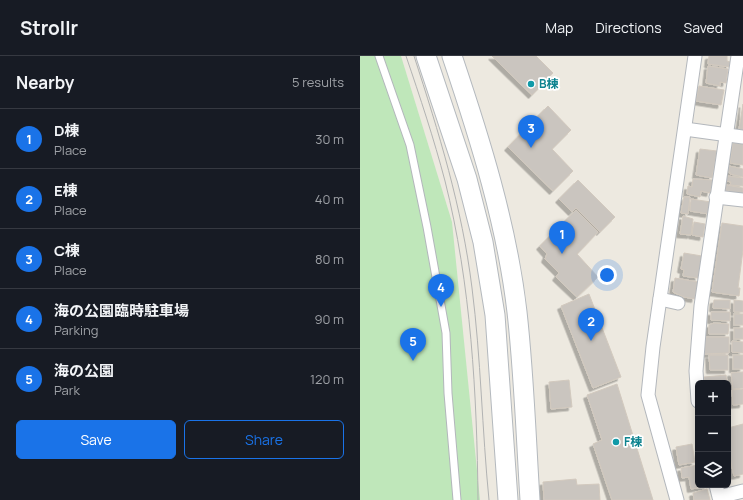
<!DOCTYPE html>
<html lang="en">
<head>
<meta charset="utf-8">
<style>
  :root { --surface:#171b24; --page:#20242c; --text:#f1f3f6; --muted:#9ea1a6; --line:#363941; --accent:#1a73e8 }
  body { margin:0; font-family:Manrope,"Noto Sans JP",sans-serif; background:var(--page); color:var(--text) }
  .controls { position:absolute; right:12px; bottom:12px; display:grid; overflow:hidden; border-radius:6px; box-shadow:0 2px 10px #0003 }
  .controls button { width:36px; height:36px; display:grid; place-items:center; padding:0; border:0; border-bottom:1px solid var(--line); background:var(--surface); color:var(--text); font:20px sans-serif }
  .you { position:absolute; left:247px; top:219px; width:14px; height:14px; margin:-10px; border:3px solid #fff; border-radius:50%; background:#1a73e8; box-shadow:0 0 0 6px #1a73e833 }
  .badge { display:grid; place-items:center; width:26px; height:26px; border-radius:50%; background:var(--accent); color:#fff; font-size:13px; font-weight:700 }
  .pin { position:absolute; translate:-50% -33px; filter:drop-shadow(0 1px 2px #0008) }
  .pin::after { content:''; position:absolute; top:21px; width:14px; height:12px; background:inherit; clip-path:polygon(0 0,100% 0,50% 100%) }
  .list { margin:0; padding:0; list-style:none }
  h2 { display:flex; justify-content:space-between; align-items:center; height:52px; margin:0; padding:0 16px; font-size:17px }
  h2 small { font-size:13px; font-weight:400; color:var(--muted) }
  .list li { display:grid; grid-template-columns:26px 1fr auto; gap:12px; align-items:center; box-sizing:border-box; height:60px; padding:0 16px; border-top:1px solid var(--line) }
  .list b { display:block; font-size:15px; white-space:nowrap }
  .list p { margin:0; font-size:13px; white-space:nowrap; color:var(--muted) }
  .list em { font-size:13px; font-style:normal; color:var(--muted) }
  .actions { display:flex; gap:8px; padding:12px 16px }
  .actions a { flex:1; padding:9px 0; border:1px solid var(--accent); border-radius:6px; text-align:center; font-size:14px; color:var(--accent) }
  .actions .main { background:var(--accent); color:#fff }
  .icon { flex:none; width:22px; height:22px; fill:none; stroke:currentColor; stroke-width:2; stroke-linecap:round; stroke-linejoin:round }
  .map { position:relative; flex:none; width:383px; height:444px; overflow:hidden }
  header { display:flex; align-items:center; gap:24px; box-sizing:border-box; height:56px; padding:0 20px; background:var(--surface); border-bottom:1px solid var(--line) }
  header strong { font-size:19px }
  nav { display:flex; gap:22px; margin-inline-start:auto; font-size:14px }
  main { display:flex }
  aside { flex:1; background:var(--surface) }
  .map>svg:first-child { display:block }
</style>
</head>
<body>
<header>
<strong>Strollr</strong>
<nav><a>Map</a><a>Directions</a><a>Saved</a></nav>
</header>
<main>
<aside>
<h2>Nearby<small>5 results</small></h2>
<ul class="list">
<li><span class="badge">1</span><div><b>D棟</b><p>Place</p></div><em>30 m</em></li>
<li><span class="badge">2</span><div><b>E棟</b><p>Place</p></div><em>40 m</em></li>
<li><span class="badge">3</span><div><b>C棟</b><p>Place</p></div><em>80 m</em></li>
<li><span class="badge">4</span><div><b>海の公園臨時駐車場</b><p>Parking</p></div><em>90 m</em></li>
<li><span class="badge">5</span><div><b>海の公園</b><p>Park</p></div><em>120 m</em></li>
</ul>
<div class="actions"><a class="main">Save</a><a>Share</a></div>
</aside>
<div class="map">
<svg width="383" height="444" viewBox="0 0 383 444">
  <defs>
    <filter id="shadow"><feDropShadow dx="-3.5" dy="3.5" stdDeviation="0" flood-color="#0004"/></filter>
  </defs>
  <rect width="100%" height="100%" fill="#ede9e0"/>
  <path fill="#bfe7ba" d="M 0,0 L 41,0 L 92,166 L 120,444 L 0,444 Z"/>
  <g fill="#cac5bf" stroke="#d2c9be" filter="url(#shadow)">
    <path d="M 132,0 L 176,0 L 193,17 L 172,39 Z"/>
    <path d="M 349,0 L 367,0 L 367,5 L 370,6 L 369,11 L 348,8 Z"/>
    <path d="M 348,10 L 368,13 L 366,27 L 360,26 L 360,30 L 346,27 Z"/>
    <path d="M 339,30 L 364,34 L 361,49 L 336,45 Z"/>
    <path d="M 383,48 L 383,74 L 379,73 Z"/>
    <path d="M 188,50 L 211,74 L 192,93 L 213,115 L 193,135 L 148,91 Z"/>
    <path d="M 373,87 L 383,88 L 383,109 L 370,107 Z"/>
    <path d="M 340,93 L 357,95 L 352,122 L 336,119 Z"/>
    <path d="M 369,110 L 383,113 L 383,121 L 370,118 L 370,116 L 368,116 Z"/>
    <path d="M 367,120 L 383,122 L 383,130 L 370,129 L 371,126 L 366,125 Z"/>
    <path d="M 333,123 L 353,124 L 350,137 L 341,135 L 340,141 L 327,138 L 328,130 L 332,131 Z"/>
    <path d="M 218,124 L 255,161 L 240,176 L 216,152 L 212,156 L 199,143 Z"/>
    <path d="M 366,129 L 383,132 L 383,140 L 369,137 L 369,135 L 365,135 Z"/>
    <path d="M 324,141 L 330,141 L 328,158 L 321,157 Z"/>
    <path d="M 331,143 L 351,146 L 349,158 L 330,155 Z"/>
    <path d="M 216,154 L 238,176 L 217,198 L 238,221 L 217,241 L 196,221 L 199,217 L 185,203 L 187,198 L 180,190 Z"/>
    <path d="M 323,160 L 333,163 L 331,179 L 320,178 Z"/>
    <path d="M 334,166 L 345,168 L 343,181 L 332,179 Z"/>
    <path d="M 362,167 L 383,170 L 383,194 L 378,232 L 380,232 L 379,240 L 352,236 Z"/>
    <path d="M 324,197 L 342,200 L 338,222 L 323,220 L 324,214 L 321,213 Z"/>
    <path d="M 315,222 L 338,226 L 335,243 L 324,241 L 313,236 Z"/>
    <path d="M 229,238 L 261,321 L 233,332 L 201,250 Z"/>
    <path d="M 354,244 L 370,244 L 370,253 L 353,252 Z"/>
    <path d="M 374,244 L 383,245 L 383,256 L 374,256 Z"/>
    <path d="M 351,256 L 370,256 L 370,265 L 351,264 Z"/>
    <rect x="374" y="258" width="9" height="11"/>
    <path d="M 354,267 L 369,268 L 368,278 L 349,278 L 349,269 Z"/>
    <rect x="374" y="272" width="9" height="11"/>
    <path d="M 346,281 L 369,281 L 369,297 L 344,298 Z"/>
    <path d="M 372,285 L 383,286 L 383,297 L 372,296 Z"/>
    <path d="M 349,299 L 368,299 L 368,314 L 350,314 Z"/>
    <rect x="373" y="299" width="10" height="14"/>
    <path d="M 383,316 L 383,332 L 373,333 L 371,317 Z"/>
    <path d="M 366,319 L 367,327 L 345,327 L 344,321 Z"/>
    <path d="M 209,324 L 212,351 L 191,353 L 189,326 Z"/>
    <path d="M 257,328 L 293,444 L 252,444 L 233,388 L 242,384 L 227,339 Z"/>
    <path d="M 383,333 L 383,348 L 373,349 L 372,334 Z"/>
    <path d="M 383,368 L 383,418 L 374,420 L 368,393 L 368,372 Z"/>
    <path d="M 332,388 L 335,406 L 319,409 L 316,391 Z"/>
    <path d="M 338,409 L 338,429 L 348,430 L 331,433 L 329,421 L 322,422 L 321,412 Z"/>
    <path d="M 216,423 L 217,429 L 239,428 L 240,444 L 184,444 L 183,426 Z"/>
    <path d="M 347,433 L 350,444 L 334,444 L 333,437 Z"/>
  </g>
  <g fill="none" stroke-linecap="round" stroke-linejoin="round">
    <defs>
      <path id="lane" d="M 19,0 L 50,89 L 67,171 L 86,277 L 88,337 L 97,444"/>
      <g id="street">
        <path d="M 325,73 L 383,81"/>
        <path d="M 356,141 L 383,144"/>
        <path d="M 300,243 L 318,247"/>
        <path d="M 338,345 L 336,315 L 341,250 L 378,0"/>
        <path d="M 356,429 L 359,441 L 383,435"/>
        <path d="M 317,444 L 288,339 L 293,291 L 335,0"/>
      </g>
      <g id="secondary">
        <path d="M 66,0 L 107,123 L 123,186 L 135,259 L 148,444"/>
        <path d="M 92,0 C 120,83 147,169 157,256 C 164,318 166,381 170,444"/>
      </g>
    </defs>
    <use href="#lane" stroke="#b3b7bc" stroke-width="9"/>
    <use href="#street" stroke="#b3b7bc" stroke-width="15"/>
    <use href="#secondary" stroke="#b4b9be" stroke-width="21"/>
    <use href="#lane" stroke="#fff" stroke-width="7"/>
    <use href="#street" stroke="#fff" stroke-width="13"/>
    <use href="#secondary" stroke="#fff" stroke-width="19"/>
    <g stroke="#b2b3b3" stroke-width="1">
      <path d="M 46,0 C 60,41 74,83 85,125 C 111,228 117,338 118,444"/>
      <path d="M 54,0 C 79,77 102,151 112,232 C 121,302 122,374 129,444"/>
    </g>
  </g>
  <g fill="#0f9aa8" stroke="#fff" stroke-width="1.5">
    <circle cx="171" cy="28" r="4"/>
    <circle cx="256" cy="386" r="4"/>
  </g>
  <g text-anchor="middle" stroke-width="3.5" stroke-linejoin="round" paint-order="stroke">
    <g font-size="12" font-weight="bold" fill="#0d838f" stroke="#fff" text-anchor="start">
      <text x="179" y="32">B棟</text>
      <text x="264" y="390">F棟</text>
    </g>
  </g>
</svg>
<div class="controls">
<button>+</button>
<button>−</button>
<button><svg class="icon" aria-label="layers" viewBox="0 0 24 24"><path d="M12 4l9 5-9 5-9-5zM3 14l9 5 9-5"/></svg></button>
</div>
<div class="you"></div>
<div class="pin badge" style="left:202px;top:198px">1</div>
<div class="pin badge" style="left:231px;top:285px">2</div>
<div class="pin badge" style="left:171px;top:92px">3</div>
<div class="pin badge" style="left:81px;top:251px">4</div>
<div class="pin badge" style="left:53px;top:305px">5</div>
</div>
</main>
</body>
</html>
